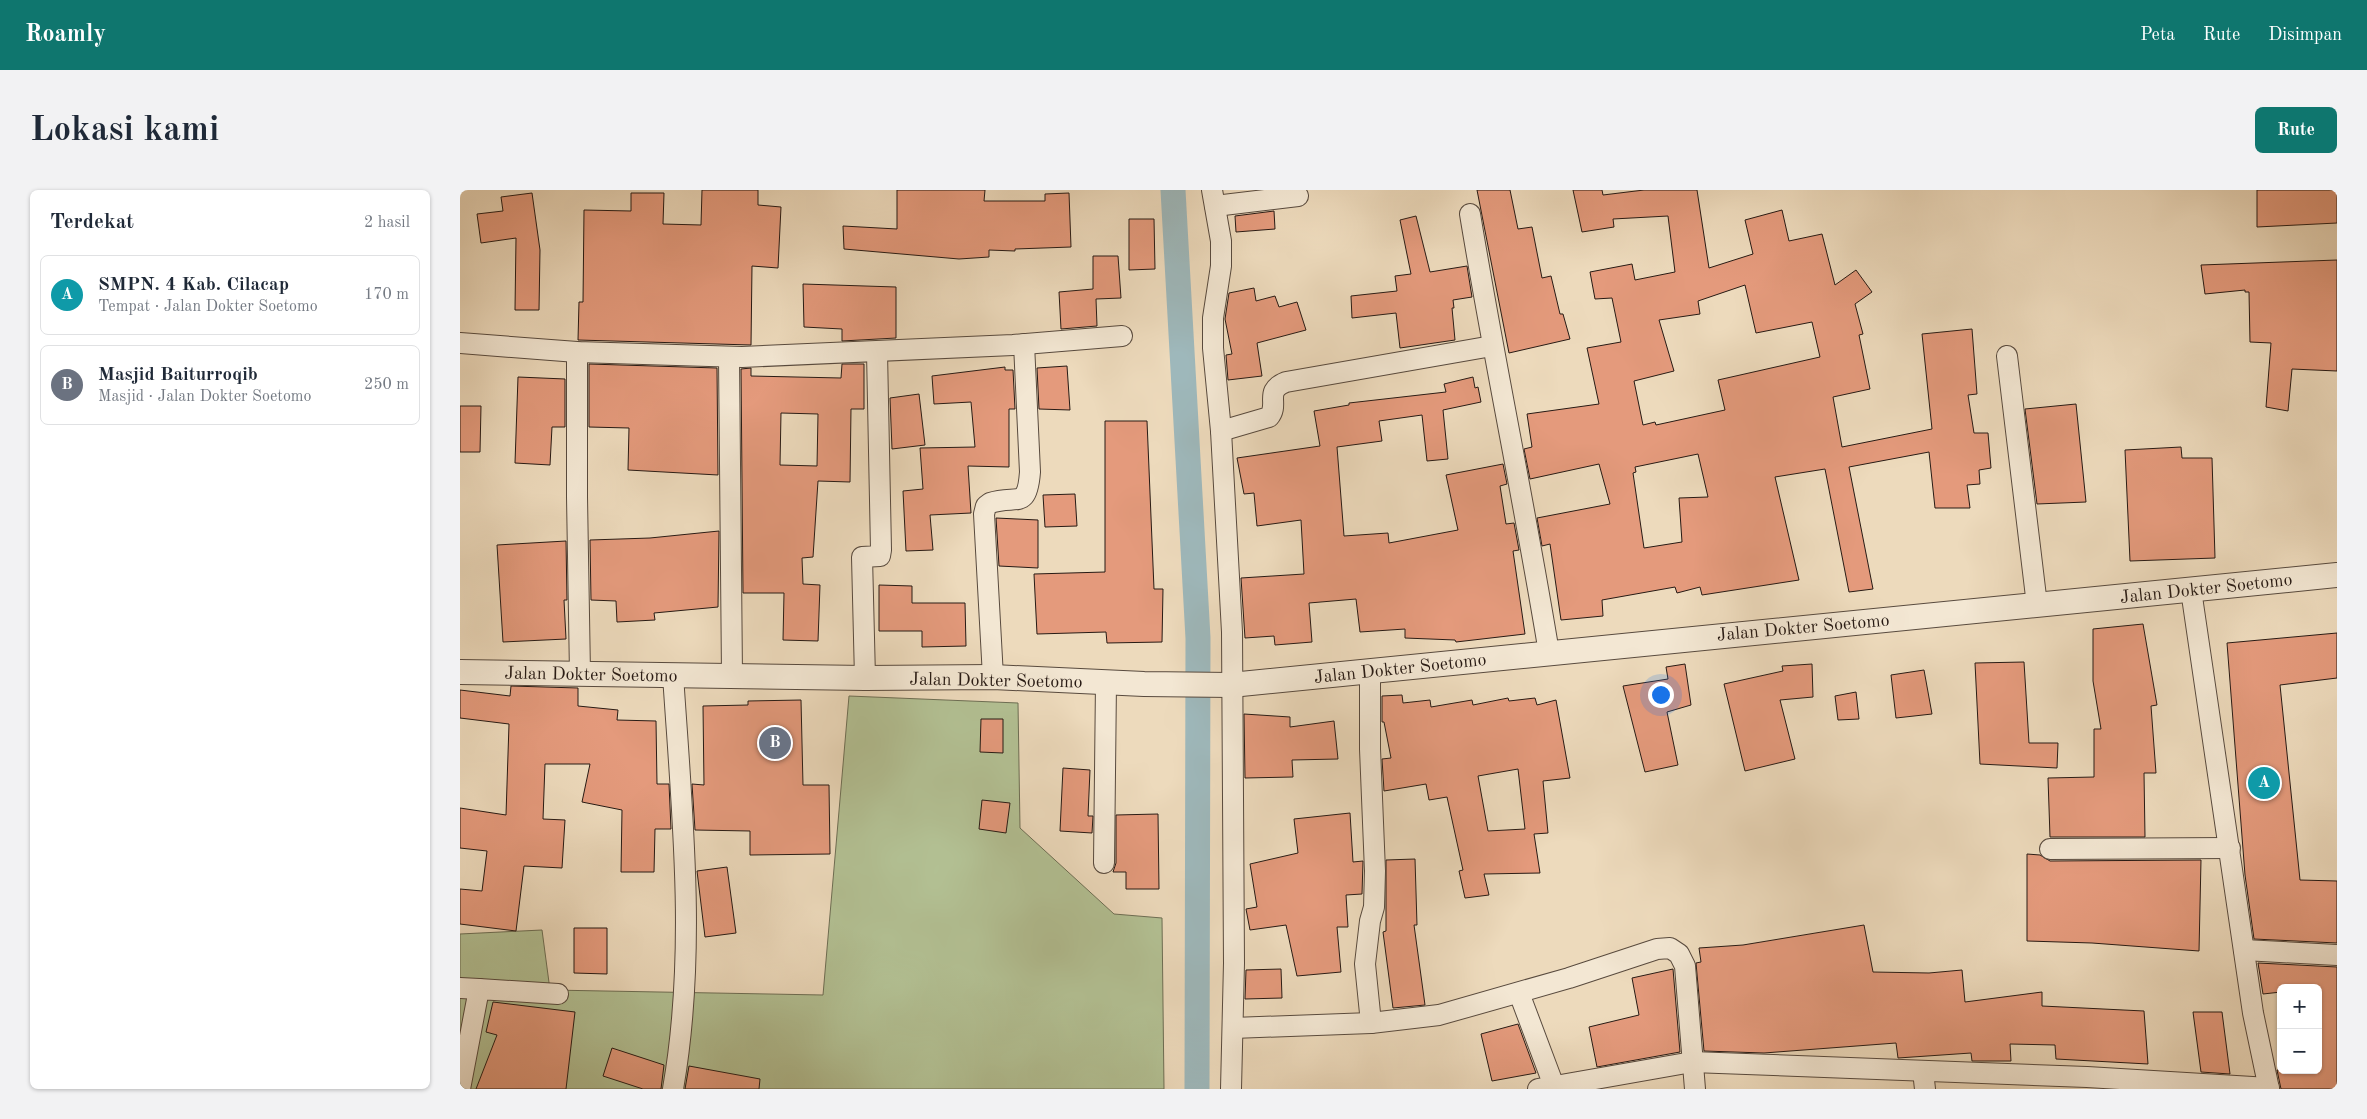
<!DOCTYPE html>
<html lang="id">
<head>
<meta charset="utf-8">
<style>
  :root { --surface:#fff; --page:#f2f2f3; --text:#1f2937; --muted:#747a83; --line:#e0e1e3; --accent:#0f766e }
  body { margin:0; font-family:"Old Standard TT",serif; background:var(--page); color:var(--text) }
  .controls { position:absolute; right:15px; bottom:15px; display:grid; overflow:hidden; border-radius:8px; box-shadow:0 1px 4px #0004 }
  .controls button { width:45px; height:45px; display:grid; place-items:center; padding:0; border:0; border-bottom:1px solid var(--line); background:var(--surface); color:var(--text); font:25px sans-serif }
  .you { position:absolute; left:1200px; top:504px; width:18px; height:18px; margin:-12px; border:4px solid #fff; border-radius:50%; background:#1a73e8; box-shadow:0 0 0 8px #1a73e833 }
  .badge { display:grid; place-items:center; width:32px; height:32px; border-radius:50%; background:var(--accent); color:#fff; font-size:16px; font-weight:700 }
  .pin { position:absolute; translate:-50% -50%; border:2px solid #fff; box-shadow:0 1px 5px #0006 }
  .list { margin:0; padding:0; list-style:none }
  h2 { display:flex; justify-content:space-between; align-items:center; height:65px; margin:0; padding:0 20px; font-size:21px }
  h2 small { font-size:16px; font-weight:400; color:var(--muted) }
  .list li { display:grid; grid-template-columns:32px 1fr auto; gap:15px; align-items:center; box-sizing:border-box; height:80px; margin:0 10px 10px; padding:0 10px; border:1px solid var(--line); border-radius:8px }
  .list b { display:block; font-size:19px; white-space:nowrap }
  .list p { margin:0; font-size:16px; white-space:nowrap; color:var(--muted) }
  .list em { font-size:16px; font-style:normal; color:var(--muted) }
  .map { position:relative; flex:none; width:1877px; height:899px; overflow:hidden; border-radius:8px }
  header { display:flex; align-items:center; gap:30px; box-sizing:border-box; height:70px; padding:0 25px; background:var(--accent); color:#fff }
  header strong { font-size:24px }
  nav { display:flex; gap:28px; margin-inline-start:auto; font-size:18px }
  .intro { display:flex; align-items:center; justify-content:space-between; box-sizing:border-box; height:120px; padding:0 30px }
  h1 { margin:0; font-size:35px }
  .button { padding:12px 22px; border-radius:8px; background:var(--accent); color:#fff; font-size:18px; font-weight:700 }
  main { display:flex; gap:30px; padding:0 30px }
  aside { flex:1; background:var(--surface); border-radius:8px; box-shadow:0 1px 4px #0004 }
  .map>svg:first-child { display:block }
</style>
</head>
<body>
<header>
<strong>Roamly</strong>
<nav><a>Peta</a><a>Rute</a><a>Disimpan</a></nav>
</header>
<div class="intro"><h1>Lokasi kami</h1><a class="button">Rute</a></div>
<main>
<aside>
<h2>Terdekat<small>2 hasil</small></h2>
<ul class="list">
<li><span class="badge" style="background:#0f9aa8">A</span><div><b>SMPN. 4 Kab. Cilacap</b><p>Tempat · Jalan Dokter Soetomo</p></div><em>170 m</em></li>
<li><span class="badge" style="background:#6b7280">B</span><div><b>Masjid Baiturroqib</b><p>Masjid · Jalan Dokter Soetomo</p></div><em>250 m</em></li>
</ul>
</aside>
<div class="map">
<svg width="1877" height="899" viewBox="0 0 1877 899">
  <rect width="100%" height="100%" fill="#eddabc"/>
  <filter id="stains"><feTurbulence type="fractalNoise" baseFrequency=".004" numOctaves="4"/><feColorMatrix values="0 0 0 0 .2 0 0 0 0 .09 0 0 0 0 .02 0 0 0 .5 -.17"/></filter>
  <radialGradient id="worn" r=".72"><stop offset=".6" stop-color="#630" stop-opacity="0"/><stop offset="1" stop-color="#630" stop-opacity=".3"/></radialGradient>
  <path fill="#b3c194" stroke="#6d6e54" d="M 389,506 L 558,513 L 560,638 L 654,724 L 702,728 L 704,899 L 0,899 L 0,744 L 82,740 L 90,800 L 363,805 Z"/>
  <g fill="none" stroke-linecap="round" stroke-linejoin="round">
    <path stroke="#9eb8bb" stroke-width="25" d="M 713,0 L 738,448 L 737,899"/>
  </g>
  <g fill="#e49a7c" stroke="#271a14" fill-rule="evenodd">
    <path d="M 242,0 L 298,0 L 298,15 L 321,17 L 318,78 L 292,76 L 291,155 L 118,150 L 119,112 L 123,112 L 124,20 L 171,21 L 171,3 L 204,3 L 203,34 L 241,35 Z"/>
    <path d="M 437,0 L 525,0 L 524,11 L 585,11 L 585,4 L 609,3 L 611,57 L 555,59 L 555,61 L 529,60 L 529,67 L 499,69 L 384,59 L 383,36 L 437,39 Z"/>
    <path d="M 1017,0 L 1050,0 L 1058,39 L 1072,37 L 1082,88 L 1091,86 L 1100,124 L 1103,124 L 1110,149 L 1049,163 Z"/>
    <path d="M 1113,0 L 1142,0 L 1143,5 L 1184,0 L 1237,0 L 1249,78 L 1293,64 L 1285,30 L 1322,20 L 1329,51 L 1362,44 L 1375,95 L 1396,80 L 1412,102 L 1395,114 L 1403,144 L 1399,145 L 1410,199 L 1373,207 L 1382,257 L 1472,239 L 1462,144 L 1512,139 L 1517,204 L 1508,205 L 1514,243 L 1528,243 L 1531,278 L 1519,280 L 1520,294 L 1507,295 L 1510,318 L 1475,318 L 1469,262 L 1389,277 L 1413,399 L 1389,402 L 1365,279 L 1315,287 L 1339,390 L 1242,405 L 1240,397 L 1217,403 L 1215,397 L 1142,410 L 1143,426 L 1101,430 L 1090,354 L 1082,356 L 1077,328 L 1150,314 L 1139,274 L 1070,289 L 1064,259 L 1072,257 L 1067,224 L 1139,214 L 1127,158 L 1161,152 L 1152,108 L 1135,109 L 1130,82 L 1172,74 L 1175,90 L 1215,82 L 1208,26 L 1153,29 L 1154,37 L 1122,42 ZM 1285,95 L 1296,143 L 1352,132 L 1360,167 L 1258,190 L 1265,220 L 1196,235 L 1195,232 L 1183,235 L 1174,191 L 1214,181 L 1199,130 L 1240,124 L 1238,111 ZM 1238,264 L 1248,307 L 1219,308 L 1222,352 L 1184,358 L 1173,283 L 1176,282 L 1175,277 Z"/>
    <path d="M 1797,0 L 1877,0 L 1877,33 L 1797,37 Z"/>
    <path d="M 72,3 L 80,60 L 79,120 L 55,120 L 56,48 L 21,53 L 17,24 L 43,21 L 41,7 Z"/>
    <path d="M 814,21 L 815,39 L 776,42 L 775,26 Z"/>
    <path d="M 956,26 L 970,82 L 1007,76 L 1012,107 L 993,110 L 994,118 L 992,118 L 995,150 L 940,158 L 936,123 L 892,128 L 891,106 L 937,101 L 935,86 L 951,84 L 940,30 Z"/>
    <path d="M 669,29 L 694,29 L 695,79 L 669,80 Z"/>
    <path d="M 633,66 L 658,66 L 661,108 L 636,109 L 637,136 L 601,139 L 599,102 L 633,99 Z"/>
    <path d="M 1877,70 L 1877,181 L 1832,179 L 1828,221 L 1806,217 L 1811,153 L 1790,152 L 1789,102 L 1785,102 L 1785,100 L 1745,104 L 1741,75 Z"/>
    <path d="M 343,94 L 436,97 L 436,148 L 382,151 L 382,139 L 344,137 Z"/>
    <path d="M 794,98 L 796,111 L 815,106 L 819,117 L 837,112 L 846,140 L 797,153 L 802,186 L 768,190 L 766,165 L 772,164 L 765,129 L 769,103 Z"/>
    <path d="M 129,174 L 257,178 L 258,285 L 168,280 L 169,238 L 129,237 Z"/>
    <path d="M 382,174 L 404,174 L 404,219 L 391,219 L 390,292 L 358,291 L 353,367 L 342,368 L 343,394 L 360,395 L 358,451 L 323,450 L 324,403 L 283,403 L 281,179 L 291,178 L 291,186 L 381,188 ZM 321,223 L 358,224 L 357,276 L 320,275 Z"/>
    <path d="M 607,176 L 610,220 L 579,219 L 577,178 Z"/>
    <path d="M 545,177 L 545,180 L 553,180 L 555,219 L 549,219 L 549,277 L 508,276 L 511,323 L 470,325 L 473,360 L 446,361 L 443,301 L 463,299 L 460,258 L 515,257 L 511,212 L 474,214 L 472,186 Z"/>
    <path d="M 58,187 L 105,189 L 105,237 L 92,237 L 90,275 L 55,273 Z"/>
    <path d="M 1013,187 L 1015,198 L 1018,197 L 1021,212 L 983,220 L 988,269 L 967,271 L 962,225 L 919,231 L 922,251 L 877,257 L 884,346 L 928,343 L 929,353 L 998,340 L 986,285 L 1043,274 L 1047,294 L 1040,296 L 1046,334 L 1054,333 L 1059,360 L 1053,361 L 1065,444 L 996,452 L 995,450 L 945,448 L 945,439 L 900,442 L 896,409 L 849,413 L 852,452 L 815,455 L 814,446 L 785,448 L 781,388 L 844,384 L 841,330 L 797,336 L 794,303 L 784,304 L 777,268 L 860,256 L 854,221 L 889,215 L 889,213 L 986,202 L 984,194 Z"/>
    <path d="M 459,204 L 465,255 L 432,259 L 430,208 Z"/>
    <path d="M 1616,214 L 1626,312 L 1577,314 L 1565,219 Z"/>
    <path d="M 0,216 L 21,216 L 20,262 L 0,262 Z"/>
    <path d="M 645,231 L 687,231 L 694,399 L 703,399 L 702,452 L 647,453 L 646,442 L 577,444 L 574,384 L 645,382 Z"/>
    <path d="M 1721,257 L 1722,268 L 1752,268 L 1755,368 L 1670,371 L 1665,260 Z"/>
    <path d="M 615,304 L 617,336 L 585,337 L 583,305 Z"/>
    <path d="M 536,328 L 578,330 L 578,378 L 539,376 Z"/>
    <path d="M 259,341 L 258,417 L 194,423 L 195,430 L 157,432 L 156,411 L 131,410 L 130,350 L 190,348 Z"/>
    <path d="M 106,351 L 107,410 L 104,410 L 106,449 L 43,452 L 37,355 Z"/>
    <path d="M 419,395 L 452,396 L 452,413 L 505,413 L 506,456 L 462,457 L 462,441 L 419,441 Z"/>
    <path d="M 1683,434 L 1697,515 L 1691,516 L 1696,583 L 1684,583 L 1685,647 L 1590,647 L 1588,588 L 1634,587 L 1634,539 L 1641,539 L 1633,491 L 1633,439 Z"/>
    <path d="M 1877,443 L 1877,488 L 1820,495 L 1840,690 L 1877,691 L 1877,753 L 1794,749 L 1785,685 L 1767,453 Z"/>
    <path d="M 1564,472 L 1569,553 L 1598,553 L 1597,578 L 1520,574 L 1515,473 Z"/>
    <path d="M 1225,474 L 1231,515 L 1207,522 L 1218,575 L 1185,582 L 1163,496 L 1208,489 L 1206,477 Z"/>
    <path d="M 1352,474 L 1353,507 L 1320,510 L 1335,569 L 1285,581 L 1264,494 L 1323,481 L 1322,476 Z"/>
    <path d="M 1464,480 L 1472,524 L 1436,528 L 1431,485 Z"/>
    <path d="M 51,496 L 118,498 L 118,516 L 158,520 L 157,530 L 196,531 L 197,594 L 209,594 L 211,639 L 195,639 L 194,682 L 161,682 L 162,620 L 122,612 L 130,574 L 85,574 L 83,629 L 105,630 L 102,678 L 64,676 L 56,741 L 0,734 L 0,699 L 22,701 L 27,661 L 0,658 L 0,618 L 46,625 L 49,534 L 0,528 L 0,500 L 50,506 Z"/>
    <path d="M 1396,502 L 1399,529 L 1378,530 L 1375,506 Z"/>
    <path d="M 942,505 L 943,513 L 970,510 L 971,517 L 1012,510 L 1013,515 L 1048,508 L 1049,511 L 1075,508 L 1077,515 L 1096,510 L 1110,588 L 1083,591 L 1088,643 L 1074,644 L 1080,683 L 1024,684 L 1029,705 L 1005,708 L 999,681 L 1003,680 L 987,607 L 969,610 L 966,594 L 924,601 L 922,569 L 931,568 L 924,532 L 922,532 L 922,506 ZM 1058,579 L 1065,639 L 1028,641 L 1018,586 Z"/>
    <path d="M 341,510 L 343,595 L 369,595 L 370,664 L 290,665 L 290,641 L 235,640 L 232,594 L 244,595 L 243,516 L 288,515 L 288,511 Z"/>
    <path d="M 784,524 L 830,527 L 830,537 L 874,531 L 878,569 L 832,570 L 833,587 L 785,588 Z"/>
    <path d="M 521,529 L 543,529 L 543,563 L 520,562 Z"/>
    <path d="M 603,578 L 630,580 L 628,626 L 633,626 L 632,643 L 600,641 Z"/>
    <path d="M 522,610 L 550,613 L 546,643 L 519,639 Z"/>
    <path d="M 890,623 L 893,672 L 903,671 L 902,704 L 886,705 L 888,737 L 877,737 L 881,782 L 837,786 L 826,735 L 790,740 L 786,719 L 797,717 L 790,674 L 838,663 L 834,629 Z"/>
    <path d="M 698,624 L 699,699 L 666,699 L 666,682 L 653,682 L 656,673 L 656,625 Z"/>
    <path d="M 1567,664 L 1580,665 L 1590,671 L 1741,670 L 1739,761 L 1632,753 L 1567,751 Z"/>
    <path d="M 955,669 L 957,735 L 954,735 L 965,815 L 933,818 L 923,742 L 926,741 L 926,670 Z"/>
    <path d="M 267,677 L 276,743 L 245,747 L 237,681 Z"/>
    <path d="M 1404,735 L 1413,782 L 1469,783 L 1502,780 L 1505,812 L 1582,802 L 1582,816 L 1684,821 L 1688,874 L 1596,869 L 1595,855 L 1550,854 L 1551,871 L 1512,871 L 1511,863 L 1438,868 L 1436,853 L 1304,863 L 1244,861 L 1236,773 L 1241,772 L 1239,758 L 1283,755 Z"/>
    <path d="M 114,738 L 147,738 L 147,784 L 114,783 Z"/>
    <path d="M 1798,773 L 1877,777 L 1877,899 L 1821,899 L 1817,880 L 1858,880 L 1858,798 L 1821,798 L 1821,802 L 1803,804 Z"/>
    <path d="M 821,779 L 822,808 L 785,809 L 786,780 Z"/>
    <path d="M 1213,779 L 1220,862 L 1137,877 L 1129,837 L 1179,825 L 1172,788 Z"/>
    <path d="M 33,812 L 115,822 L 106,899 L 16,899 L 37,845 L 26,842 Z"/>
    <path d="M 1733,822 L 1762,822 L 1770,884 L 1741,882 Z"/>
    <path d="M 1058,834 L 1076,883 L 1032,891 L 1021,844 Z"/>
    <path d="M 152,858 L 204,875 L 201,899 L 183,899 L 143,886 Z"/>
    <path d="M 229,876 L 300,889 L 299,899 L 225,899 Z"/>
  </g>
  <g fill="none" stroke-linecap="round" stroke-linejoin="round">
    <defs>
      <g id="minor">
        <path d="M 752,0 L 761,51 L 761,76 L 753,128 L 753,158 L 761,241 L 772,442 L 774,773 L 771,899"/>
        <path d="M 755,16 L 838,6"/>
        <path d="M 1010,24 C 1034,170 1065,316 1089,463"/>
        <path d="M 0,153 L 117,162 L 282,167 L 553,155 L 662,146"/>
        <path d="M 117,162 L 117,307 L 120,484"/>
        <path d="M 1547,166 L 1577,415"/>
        <path d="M 269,167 L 272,485"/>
        <path d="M 761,241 L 809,227 C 820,214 803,201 826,192 L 1032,156"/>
        <path d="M 1731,400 L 1793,823 L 1809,899"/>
        <path d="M 910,481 L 910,559 L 915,681 L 914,717 L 910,731 L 905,774 L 911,833"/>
        <path d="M 213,485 C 222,622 237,762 213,899"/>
        <path d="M 533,487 L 524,324 L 526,316 L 530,313 C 557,304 567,321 570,282 L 564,154"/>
        <path d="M 405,488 L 402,367 L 420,366 L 421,360 L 417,162"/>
        <path d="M 1590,659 L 1770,658"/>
        <path d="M 644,673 L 646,492"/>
        <path d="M 1784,760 L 1877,765"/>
        <path d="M 0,798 L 19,799"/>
        <path d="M 1059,803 L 1094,896"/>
        <path d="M 773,838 L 911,833 L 979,825 L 1109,788 L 1197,759 L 1210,758 L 1219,764 L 1225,776 L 1235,899"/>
        <path d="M 1463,881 L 1465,899"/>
        <path d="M 0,899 L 19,799 L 98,804"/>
        <path d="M 1078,899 L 1232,872 L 1627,887 L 1809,898"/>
      </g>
      <path id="tertiary" d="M 0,482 L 405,488 L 533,487 L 684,494 L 771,495 L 1877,385"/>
    </defs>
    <use href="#minor" stroke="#584a3e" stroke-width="22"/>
    <use href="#tertiary" stroke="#584a3e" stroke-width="26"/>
    <use href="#minor" stroke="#f3e7d3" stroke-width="20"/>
    <use href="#tertiary" stroke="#f3e7d3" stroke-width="24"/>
  </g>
  <g text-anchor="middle" stroke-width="4" stroke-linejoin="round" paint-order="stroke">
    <g font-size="18" fill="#271a14" stroke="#f3e7d3">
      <text transform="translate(1746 398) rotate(-6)" y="6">Jalan Dokter Soetomo</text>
      <text transform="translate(1343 437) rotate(-5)" y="6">Jalan Dokter Soetomo</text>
      <text transform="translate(940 478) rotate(-6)" y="6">Jalan Dokter Soetomo</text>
      <text transform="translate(131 484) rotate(1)" y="6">Jalan Dokter Soetomo</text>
      <text transform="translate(536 490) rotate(1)" y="6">Jalan Dokter Soetomo</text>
    </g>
  </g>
  <rect width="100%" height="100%" filter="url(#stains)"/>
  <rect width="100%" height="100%" fill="url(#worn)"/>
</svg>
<div class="controls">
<button>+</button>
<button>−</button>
</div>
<div class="you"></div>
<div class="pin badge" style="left:1804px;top:593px;background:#0f9aa8">A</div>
<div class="pin badge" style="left:315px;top:553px;background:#6b7280">B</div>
</div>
</main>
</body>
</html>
